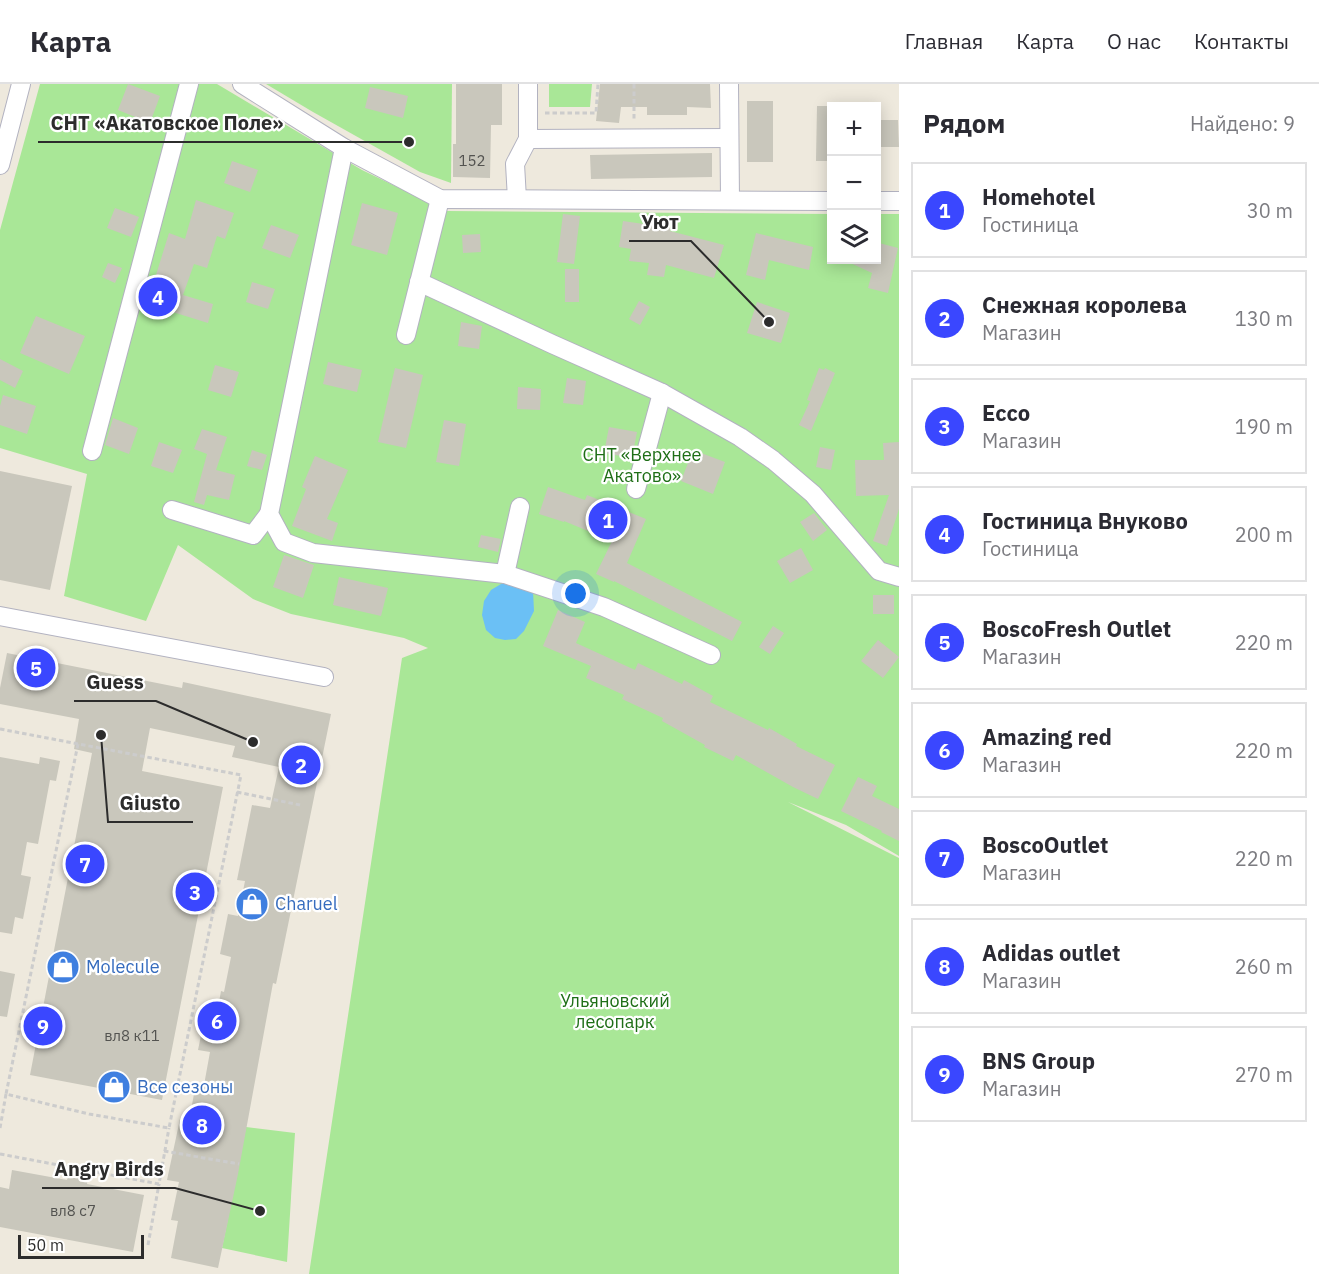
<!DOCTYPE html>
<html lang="ru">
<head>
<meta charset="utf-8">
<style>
  :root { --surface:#fff; --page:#f7f7f7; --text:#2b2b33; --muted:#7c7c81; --line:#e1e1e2; --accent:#3a47ff }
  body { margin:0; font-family:"IBM Plex Sans",sans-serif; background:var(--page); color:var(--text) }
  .controls { position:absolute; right:18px; top:18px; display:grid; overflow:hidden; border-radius:0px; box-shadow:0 3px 15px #0003 }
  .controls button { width:54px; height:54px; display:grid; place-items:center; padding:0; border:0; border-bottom:2px solid var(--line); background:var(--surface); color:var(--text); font:30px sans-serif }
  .scale { position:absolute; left:18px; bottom:15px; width:126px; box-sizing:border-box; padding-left:6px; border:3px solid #2c2c2c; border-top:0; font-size:16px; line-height:21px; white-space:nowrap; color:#2c2c2c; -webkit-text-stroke:4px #fff; paint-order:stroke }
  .you { position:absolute; left:576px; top:510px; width:21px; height:21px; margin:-15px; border:4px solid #fff; border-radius:50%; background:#1a73e8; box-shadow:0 0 0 9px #1a73e833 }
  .badge { display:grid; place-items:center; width:39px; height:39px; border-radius:50%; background:var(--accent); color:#fff; font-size:20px; font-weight:700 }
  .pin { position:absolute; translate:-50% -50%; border:3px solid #fff; box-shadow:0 2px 6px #0006 }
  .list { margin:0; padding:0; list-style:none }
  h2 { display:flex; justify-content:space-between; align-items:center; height:78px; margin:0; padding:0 24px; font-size:26px }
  h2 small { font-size:20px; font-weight:400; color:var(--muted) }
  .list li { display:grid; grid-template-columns:39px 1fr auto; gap:18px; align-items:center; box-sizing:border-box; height:96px; margin:0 12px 12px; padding:0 12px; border:2px solid var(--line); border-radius:0px }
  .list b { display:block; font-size:22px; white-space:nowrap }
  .list p { margin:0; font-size:20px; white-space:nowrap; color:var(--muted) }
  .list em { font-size:20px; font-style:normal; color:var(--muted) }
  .icon { flex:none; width:33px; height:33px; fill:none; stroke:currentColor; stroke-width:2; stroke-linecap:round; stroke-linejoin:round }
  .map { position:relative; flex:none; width:899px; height:1190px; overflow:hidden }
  header { display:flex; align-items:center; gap:36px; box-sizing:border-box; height:84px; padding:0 30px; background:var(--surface); border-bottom:2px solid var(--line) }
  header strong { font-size:28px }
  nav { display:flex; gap:33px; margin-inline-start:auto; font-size:21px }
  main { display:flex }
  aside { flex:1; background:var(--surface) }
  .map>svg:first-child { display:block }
</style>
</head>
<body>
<header>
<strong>Карта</strong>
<nav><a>Главная</a><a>Карта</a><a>О нас</a><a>Контакты</a></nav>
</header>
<main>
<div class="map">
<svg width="899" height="1190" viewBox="0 0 899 1190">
  <rect width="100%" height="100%" fill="#eee9dd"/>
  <g fill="#a9e797">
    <path d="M 40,0 L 217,0 L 362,86 L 447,127 L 831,130 L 832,176 L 876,176 L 877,130 L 899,130 L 899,772 L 846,741 L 788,718 L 899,774 L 899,1190 L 309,1190 L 402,574 L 428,564 L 404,554 L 291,530 L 253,515 L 178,461 L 146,537 L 64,512 L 87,390 L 0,364 L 0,146 Z"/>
    <path d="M 266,0 L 452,0 L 451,99 L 420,88 L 313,28 Z"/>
    <path d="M 549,0 L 592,0 L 590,23 L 549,23 Z"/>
    <path d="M 246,1043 L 295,1049 L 287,1178 L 222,1164 Z"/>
  </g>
  <path fill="#6bc0f5" d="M 517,499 L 533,507 L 534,527 L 524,547 L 516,555 L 505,556 L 495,554 L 486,546 L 482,531 L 484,517 L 491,506 L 501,500 Z"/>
  <g fill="#c9c7bc">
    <path d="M 128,0 L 160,12 L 150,39 L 118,26 Z"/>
    <path d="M 456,0 L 502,0 L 502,41 L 491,41 L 490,94 L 453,93 L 453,60 L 456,60 Z"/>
    <path d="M 600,0 L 710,0 L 711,24 L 687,23 L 687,31 L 647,31 L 647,23 L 621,23 L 619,39 L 596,37 Z"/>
    <path d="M 370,3 L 408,12 L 403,34 L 365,24 Z"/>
    <rect x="747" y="17" width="26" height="61"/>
    <path d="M 817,22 L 831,22 L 831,77 L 816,77 Z"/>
    <path d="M 876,36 L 898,36 L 899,63 L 876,63 Z"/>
    <path d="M 712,69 L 712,93 L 591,95 L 590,71 Z"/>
    <path d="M 232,77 L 258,86 L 250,108 L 224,99 Z"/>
    <path d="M 196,116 L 234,129 L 225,155 L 217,152 L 207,184 L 194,180 L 183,211 L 213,220 L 208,239 L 147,220 L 169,149 L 185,155 Z"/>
    <path d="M 362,119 L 398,129 L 387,171 L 351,161 Z"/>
    <path d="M 115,124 L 139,133 L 131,153 L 107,144 Z"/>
    <path d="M 563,130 L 580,132 L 574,180 L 557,178 Z"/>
    <path d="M 623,137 L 671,144 L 670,147 L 724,161 L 714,194 L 666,181 L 664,193 L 647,191 L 649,179 L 629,177 L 631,165 L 619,163 Z"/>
    <path d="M 271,141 L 299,151 L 290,174 L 262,164 Z"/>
    <path d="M 756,149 L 813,163 L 809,186 L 769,176 L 765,196 L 746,191 Z"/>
    <path d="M 480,150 L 481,168 L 463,169 L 462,151 Z"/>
    <path d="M 879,159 L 898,164 L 888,209 L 868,204 L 872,189 L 844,176 L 876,176 Z"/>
    <path d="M 108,179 L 122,184 L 115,199 L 102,193 Z"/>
    <rect x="565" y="185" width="14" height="33"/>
    <path d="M 252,198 L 275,205 L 268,225 L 246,218 Z"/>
    <path d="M 639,217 L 650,223 L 640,241 L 629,235 Z"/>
    <path d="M 757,218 L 790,229 L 781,259 L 747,249 Z"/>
    <path d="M 36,232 L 85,252 L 69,290 L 20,269 Z"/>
    <path d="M 461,238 L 482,242 L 479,265 L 458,262 Z"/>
    <path d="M 0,275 L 23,287 L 15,304 L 0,296 Z"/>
    <path d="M 328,278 L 362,286 L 357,308 L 323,300 Z"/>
    <path d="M 215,281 L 239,288 L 231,313 L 208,306 Z"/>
    <path d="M 395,284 L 423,291 L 406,364 L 378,358 Z"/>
    <path d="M 819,284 L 824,286 L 825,284 L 835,289 L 811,347 L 799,341 L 810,317 L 807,316 Z"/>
    <path d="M 567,294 L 586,297 L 583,321 L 563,319 Z"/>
    <path d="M 518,303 L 541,305 L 540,326 L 517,325 Z"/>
    <path d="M 3,311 L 36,322 L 27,350 L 0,341 L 0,322 Z"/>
    <path d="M 113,334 L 138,344 L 129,370 L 105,361 Z"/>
    <path d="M 444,336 L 466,340 L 459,382 L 436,378 Z"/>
    <path d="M 609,343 L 637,348 L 632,374 L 604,369 Z"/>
    <path d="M 202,345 L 227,353 L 216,386 L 235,391 L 229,416 L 207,411 L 204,421 L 194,418 L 207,370 L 194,365 Z"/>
    <path d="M 159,358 L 182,366 L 173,389 L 151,382 Z"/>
    <path d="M 899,358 L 899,425 L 887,462 L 873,457 L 889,411 L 856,412 L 855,376 L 884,376 L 883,359 Z"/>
    <path d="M 820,363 L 835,366 L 831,386 L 816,383 Z"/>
    <path d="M 252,366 L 267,371 L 262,386 L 247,382 Z"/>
    <path d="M 693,366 L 725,378 L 713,410 L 681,397 Z"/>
    <path d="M 315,372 L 348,386 L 327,435 L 338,439 L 332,457 L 292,442 L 306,405 L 302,403 Z"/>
    <path d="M 0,387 L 72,402 L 50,506 L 0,496 Z"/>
    <path d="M 548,403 L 585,416 L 587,411 L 646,435 L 627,479 L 742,538 L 732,557 L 614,497 L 614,498 L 596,490 L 612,457 L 564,437 L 564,438 L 539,430 Z"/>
    <path d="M 814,429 L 827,446 L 813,457 L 800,438 Z"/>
    <path d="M 481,451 L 501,455 L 498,468 L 478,463 Z"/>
    <path d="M 801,464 L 813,486 L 790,499 L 777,477 Z"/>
    <path d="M 284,471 L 314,481 L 303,514 L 273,503 Z"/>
    <path d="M 339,493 L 388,504 L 381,532 L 333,521 Z"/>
    <rect x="873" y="511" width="21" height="19"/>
    <path d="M 558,526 L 585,538 L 576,559 L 635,586 L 638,579 L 682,600 L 684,596 L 713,612 L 710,618 L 768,646 L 769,644 L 797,660 L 796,662 L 835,681 L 818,715 L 793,703 L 736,671 L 733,677 L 704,663 L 705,661 L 662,637 L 663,634 L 622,615 L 624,611 L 586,594 L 591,582 L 543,562 Z"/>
    <path d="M 773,542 L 784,549 L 770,570 L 759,563 Z"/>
    <path d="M 878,556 L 899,573 L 883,594 L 861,577 Z"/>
    <path d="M 7,569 L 182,604 L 183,598 L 331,630 L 276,900 L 273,899 L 238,1090 L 218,1184 L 171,1174 L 178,1137 L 171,1136 L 179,1098 L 167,1096 L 180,1035 L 189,1037 L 196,999 L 204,1001 L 210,968 L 198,966 L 207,922 L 218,924 L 221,907 L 224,908 L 231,873 L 220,870 L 228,830 L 238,832 L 245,797 L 237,796 L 252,721 L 270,724 L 279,683 L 232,673 L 235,662 L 150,644 L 142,687 L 223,703 L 162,1016 L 30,991 L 92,669 L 74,665 L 79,635 L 0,620 L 0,604 Z"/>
    <path d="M 0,673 L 39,680 L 40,673 L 60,677 L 56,697 L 50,696 L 38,760 L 27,758 L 21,791 L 31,793 L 23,835 L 15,833 L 12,850 L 0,848 Z"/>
    <path d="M 858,693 L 877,702 L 872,712 L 899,725 L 899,757 L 881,748 L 882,747 L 841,727 Z"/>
    <path d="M 0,887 L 15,890 L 7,933 L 0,932 Z"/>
    <path d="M 70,1082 L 90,1086 L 87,1100 L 144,1111 L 133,1168 L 0,1143 L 0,1103 L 9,1105 L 12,1086 L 67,1096 Z"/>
  </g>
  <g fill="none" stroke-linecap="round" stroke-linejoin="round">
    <defs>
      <g id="minor">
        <path d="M 242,0 L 344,64 L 440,115 L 832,117"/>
        <path d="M 729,0 L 730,116"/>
        <path d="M 528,55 L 528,0"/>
        <path d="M 344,64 L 269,430 L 284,458 L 313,469 L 505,490 L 604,523 L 711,571"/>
        <path d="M 0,81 L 21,0"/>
        <path d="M 517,115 L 515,80 L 528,55 L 729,54"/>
        <path d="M 876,117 L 899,117"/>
        <path d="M 419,198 L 552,260 L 662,309 L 740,353 L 773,376 L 813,410 L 879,487 L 899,493"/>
        <path d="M 406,251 L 440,115"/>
        <path d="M 92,367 L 189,0"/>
        <path d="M 636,405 L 662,309"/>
        <path d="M 172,426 L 253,451 L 269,430"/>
        <path d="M 505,490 L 520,423"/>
        <path d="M 0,532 L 324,593"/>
      </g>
    </defs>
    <use href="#minor" stroke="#b2b2c0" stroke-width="20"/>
    <g stroke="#ccc" stroke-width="3" stroke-dasharray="4.5 3" stroke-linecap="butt">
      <path d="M 634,0 L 634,37"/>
      <path d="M 545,29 L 596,29 L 598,0"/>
      <path d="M 0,645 L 241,691 L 169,1044 L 89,1030 L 6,1010 L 78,660"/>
      <path d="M 237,708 L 300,721"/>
      <path d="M 0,1044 L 6,1010"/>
      <path d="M 164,1067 L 239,1080"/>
      <path d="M 0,1070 L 159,1100 L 169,1044"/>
      <path d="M 148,1161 L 159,1100"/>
    </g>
    <use href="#minor" stroke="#fff" stroke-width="18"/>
  </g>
  <defs>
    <symbol id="shop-disc" viewBox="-11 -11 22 22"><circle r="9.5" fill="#3f7fe0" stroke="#fff"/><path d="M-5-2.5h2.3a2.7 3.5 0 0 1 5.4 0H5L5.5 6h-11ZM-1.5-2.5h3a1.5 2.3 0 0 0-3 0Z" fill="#fff"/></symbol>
  </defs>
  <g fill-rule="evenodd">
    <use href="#shop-disc" x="233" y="801" width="38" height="38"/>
    <use href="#shop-disc" x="44" y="864" width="38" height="38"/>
    <use href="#shop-disc" x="95" y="984" width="38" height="38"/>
  </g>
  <g text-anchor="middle" stroke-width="4.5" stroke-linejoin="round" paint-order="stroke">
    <g font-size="15" fill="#535350">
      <text x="472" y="82">152</text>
      <text x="132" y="957">вл8 к11</text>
      <text x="73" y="1132">вл8 с7</text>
    </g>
    <g font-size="18" fill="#1e6e16" stroke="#fff">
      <text x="642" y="377">СНТ «Верхнее<tspan x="642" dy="21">Акатово»</tspan></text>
      <text x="615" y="923">Ульяновский<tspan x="615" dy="21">лесопарк</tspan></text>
    </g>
    <g font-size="18" fill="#366cbe" stroke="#fff" text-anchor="start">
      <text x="275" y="826">Charuel</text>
      <text x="86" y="889">Molecule</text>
      <text x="137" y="1009">Все сезоны</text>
    </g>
  </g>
  <path fill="none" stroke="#2c2c2c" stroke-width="2" d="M409 58L295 58H38M769 238L691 157H629M253 658L156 617H74M101 651L108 738H193M260 1127L175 1104H42"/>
  <g fill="#2c2c2c" stroke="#fff" stroke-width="2">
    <circle cx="409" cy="58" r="6"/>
    <circle cx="769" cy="238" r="6"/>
    <circle cx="253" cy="658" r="6"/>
    <circle cx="101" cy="651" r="6"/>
    <circle cx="260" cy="1127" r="6"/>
  </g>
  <g font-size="20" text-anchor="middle" font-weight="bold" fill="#2c2c2c" stroke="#fff" stroke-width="4.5" stroke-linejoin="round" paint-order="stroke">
    <text x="167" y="46">СНТ «Акатовское Поле»</text>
    <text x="660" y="145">Уют</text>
    <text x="115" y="605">Guess</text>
    <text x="150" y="726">Giusto</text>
    <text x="109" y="1092">Angry Birds</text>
  </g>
</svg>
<div class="controls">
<button>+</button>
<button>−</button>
<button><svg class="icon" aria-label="layers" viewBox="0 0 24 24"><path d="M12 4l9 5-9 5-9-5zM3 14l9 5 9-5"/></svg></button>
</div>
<div class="scale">50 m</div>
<div class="you"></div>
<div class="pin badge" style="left:608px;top:436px">1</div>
<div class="pin badge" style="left:301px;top:681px">2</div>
<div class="pin badge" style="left:195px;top:808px">3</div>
<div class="pin badge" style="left:158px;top:213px">4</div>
<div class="pin badge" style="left:36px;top:584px">5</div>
<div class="pin badge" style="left:217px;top:937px">6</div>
<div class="pin badge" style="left:85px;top:780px">7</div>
<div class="pin badge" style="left:202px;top:1041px">8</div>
<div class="pin badge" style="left:43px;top:942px">9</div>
</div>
<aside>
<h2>Рядом<small>Найдено: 9</small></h2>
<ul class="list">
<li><span class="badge">1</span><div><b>Homehotel</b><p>Гостиница</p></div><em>30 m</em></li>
<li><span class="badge">2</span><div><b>Снежная королева</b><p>Магазин</p></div><em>130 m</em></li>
<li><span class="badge">3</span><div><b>Ecco</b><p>Магазин</p></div><em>190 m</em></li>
<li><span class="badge">4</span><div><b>Гостиница Внуково</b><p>Гостиница</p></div><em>200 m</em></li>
<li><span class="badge">5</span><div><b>BoscoFresh Outlet</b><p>Магазин</p></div><em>220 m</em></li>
<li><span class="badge">6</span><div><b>Amazing red</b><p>Магазин</p></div><em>220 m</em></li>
<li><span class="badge">7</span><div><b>BoscoOutlet</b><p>Магазин</p></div><em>220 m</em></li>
<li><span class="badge">8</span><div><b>Adidas outlet</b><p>Магазин</p></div><em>260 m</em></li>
<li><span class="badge">9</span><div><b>BNS Group</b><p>Магазин</p></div><em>270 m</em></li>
</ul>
</aside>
</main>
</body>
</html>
